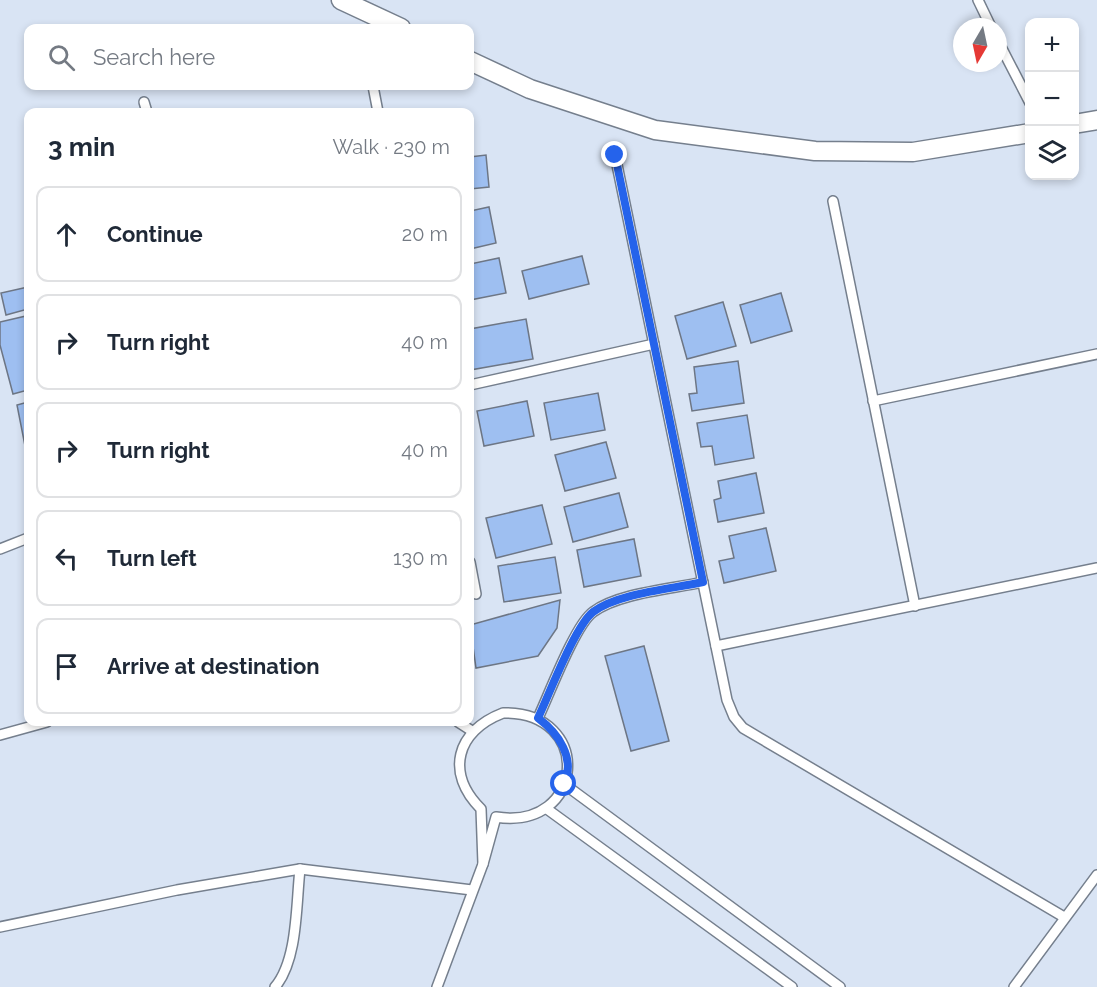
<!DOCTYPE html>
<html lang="en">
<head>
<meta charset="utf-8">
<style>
  :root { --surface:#fff; --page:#f2f2f3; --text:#1f2937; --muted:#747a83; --line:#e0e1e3 }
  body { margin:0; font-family:Raleway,sans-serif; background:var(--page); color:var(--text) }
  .controls { position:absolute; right:18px; top:18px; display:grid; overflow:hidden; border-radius:12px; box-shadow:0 3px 9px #0003 }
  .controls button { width:54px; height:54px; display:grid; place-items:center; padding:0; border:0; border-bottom:2px solid var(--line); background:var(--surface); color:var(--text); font:30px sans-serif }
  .compass { position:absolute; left:953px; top:18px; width:54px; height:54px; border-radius:50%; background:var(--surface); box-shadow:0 3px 9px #0003; rotate:189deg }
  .stop { position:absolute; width:18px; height:18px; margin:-14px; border:4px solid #2563eb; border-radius:50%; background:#fff }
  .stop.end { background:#2563eb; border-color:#fff; box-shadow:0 2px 6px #0008 }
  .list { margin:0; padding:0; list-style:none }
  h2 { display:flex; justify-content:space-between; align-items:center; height:78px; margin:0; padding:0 24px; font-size:26px }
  h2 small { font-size:20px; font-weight:400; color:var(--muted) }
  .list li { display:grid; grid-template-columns:39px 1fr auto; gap:18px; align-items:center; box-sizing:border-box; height:96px; margin:0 12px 12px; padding:0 12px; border:2px solid var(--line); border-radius:12px }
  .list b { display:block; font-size:22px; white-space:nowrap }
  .list em { font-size:20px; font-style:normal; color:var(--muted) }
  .icon { flex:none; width:33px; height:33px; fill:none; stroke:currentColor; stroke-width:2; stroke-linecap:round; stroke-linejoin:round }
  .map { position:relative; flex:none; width:1097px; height:987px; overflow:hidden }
  .search { position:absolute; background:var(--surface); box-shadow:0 3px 9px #0003; left:24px; top:24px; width:450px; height:66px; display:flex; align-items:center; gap:15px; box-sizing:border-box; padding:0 21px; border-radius:12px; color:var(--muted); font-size:22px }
  .panel { position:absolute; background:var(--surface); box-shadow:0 3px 9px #0003; left:24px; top:108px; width:450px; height:618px; border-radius:12px }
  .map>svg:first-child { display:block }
</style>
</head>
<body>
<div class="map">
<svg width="1097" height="987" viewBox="0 0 1097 987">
  <rect width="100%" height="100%" fill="#d9e4f4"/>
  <g fill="#9ebff1" stroke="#6d7685" stroke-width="1.5">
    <path d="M 486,155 L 489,187 L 470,189 L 470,157 Z"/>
    <path d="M 489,207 L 496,243 L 470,249 L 470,211 Z"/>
    <path d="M 582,256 L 589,284 L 529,299 L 522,271 Z"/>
    <path d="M 499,258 L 506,293 L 470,300 L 470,264 Z"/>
    <path d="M 28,287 L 28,309 L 6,315 L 1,293 Z"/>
    <path d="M 781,293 L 792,331 L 751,343 L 740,305 Z"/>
    <path d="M 723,302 L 736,346 L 687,359 L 675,316 Z"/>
    <path d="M 26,316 L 28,327 L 28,390 L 13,394 L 0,345 L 0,322 Z"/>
    <path d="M 526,319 L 533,359 L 470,370 L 470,329 Z"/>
    <path d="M 738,361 L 744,403 L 692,411 L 689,394 L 697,393 L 694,367 Z"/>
    <path d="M 598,393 L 605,430 L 551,440 L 544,403 Z"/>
    <path d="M 527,401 L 534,436 L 484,446 L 477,411 Z"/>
    <path d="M 28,402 L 28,461 L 17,405 Z"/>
    <path d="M 747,415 L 754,458 L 715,465 L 712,446 L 701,447 L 697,423 Z"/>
    <path d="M 606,442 L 616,478 L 565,491 L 555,455 Z"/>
    <path d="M 756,473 L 764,513 L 718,522 L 714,500 L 721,498 L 718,481 Z"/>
    <path d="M 619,493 L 628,527 L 573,542 L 564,507 Z"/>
    <path d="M 542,505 L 552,544 L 496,558 L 486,518 Z"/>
    <path d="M 766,528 L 776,571 L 724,583 L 719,561 L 734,558 L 729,536 Z"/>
    <path d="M 634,539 L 641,576 L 584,587 L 577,550 Z"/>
    <path d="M 555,557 L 561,593 L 504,602 L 498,566 Z"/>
    <path d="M 560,600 L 557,628 L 538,656 L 476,668 L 470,625 Z"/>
    <path d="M 644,646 L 669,741 L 631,751 L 605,656 Z"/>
  </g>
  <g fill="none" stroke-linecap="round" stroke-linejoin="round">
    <defs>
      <g id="service">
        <path d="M 978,0 L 991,27"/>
        <path d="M 998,41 L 1030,103"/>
        <path d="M 373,86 L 378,112"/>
        <path d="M 144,102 L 147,112"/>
        <path d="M 615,155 L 727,700 L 734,717 L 743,728 L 1064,917"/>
        <path d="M 833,201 L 915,606"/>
        <path d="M 470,385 L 654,344"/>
        <path d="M 873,401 L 1097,354"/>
        <path d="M 0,549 L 28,538"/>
        <path d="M 470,562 L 476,594"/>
        <path d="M 716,646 L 1097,568"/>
        <path d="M 503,713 C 594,711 586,831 496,817 L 483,864 L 481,809 C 445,773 456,731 503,713 Z"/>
        <path d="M 538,718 C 549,695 575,625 593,612 C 618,593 672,589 703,582"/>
        <path d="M 458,722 L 472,731"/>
        <path d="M 0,735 L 47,722"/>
        <path d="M 564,784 L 840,987"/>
        <path d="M 547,809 L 792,987"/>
        <path d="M 0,927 L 177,890 L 300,869 L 472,890"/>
        <path d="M 275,987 C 298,960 296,904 300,869"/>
        <path d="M 437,987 L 483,864"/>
        <path d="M 1014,987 L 1097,875"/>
      </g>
      <g id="minor">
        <path d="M 341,0 L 401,28"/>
        <path d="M 470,61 L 530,89 L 655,130 L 815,151 L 913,152 L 1030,133"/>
        <path d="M 1074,124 L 1097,120"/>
      </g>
    </defs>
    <use href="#service" stroke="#757f8d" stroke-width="12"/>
    <use href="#minor" stroke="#757f8d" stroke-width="21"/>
    <use href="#service" stroke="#fff" stroke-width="9"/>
    <use href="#minor" stroke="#fff" stroke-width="18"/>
  </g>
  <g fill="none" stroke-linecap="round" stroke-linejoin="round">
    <path stroke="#2563eb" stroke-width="8" d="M 564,784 C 576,758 558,733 538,718 C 549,695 575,626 593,612 C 618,593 672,589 703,582 L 615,155"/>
  </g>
</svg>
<div class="controls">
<button>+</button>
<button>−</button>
<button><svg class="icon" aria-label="layers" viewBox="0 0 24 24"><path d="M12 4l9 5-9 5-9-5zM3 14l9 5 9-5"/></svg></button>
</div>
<svg class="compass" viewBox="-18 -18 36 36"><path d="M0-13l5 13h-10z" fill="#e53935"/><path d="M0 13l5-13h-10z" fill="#747a83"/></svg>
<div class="stop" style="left:564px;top:784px"></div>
<div class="stop end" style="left:615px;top:155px"></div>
<div class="search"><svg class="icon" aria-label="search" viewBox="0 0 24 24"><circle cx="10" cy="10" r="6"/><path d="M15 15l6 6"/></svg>Search here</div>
<section class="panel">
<h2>3 min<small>Walk · 230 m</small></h2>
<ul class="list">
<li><svg class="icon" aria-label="ahead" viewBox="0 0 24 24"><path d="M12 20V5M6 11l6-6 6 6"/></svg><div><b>Continue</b></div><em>20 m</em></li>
<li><svg class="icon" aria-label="right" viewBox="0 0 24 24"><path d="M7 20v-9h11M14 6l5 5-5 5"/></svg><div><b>Turn right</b></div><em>40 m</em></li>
<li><svg class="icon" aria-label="right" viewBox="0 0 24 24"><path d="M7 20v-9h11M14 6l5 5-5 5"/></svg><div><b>Turn right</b></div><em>40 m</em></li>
<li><svg class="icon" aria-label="left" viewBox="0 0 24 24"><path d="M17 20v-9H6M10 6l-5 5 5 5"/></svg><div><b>Turn left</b></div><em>130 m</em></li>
<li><svg class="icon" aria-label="arrive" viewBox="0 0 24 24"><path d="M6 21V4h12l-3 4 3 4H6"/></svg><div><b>Arrive at destination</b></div></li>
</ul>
</section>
</div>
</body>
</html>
